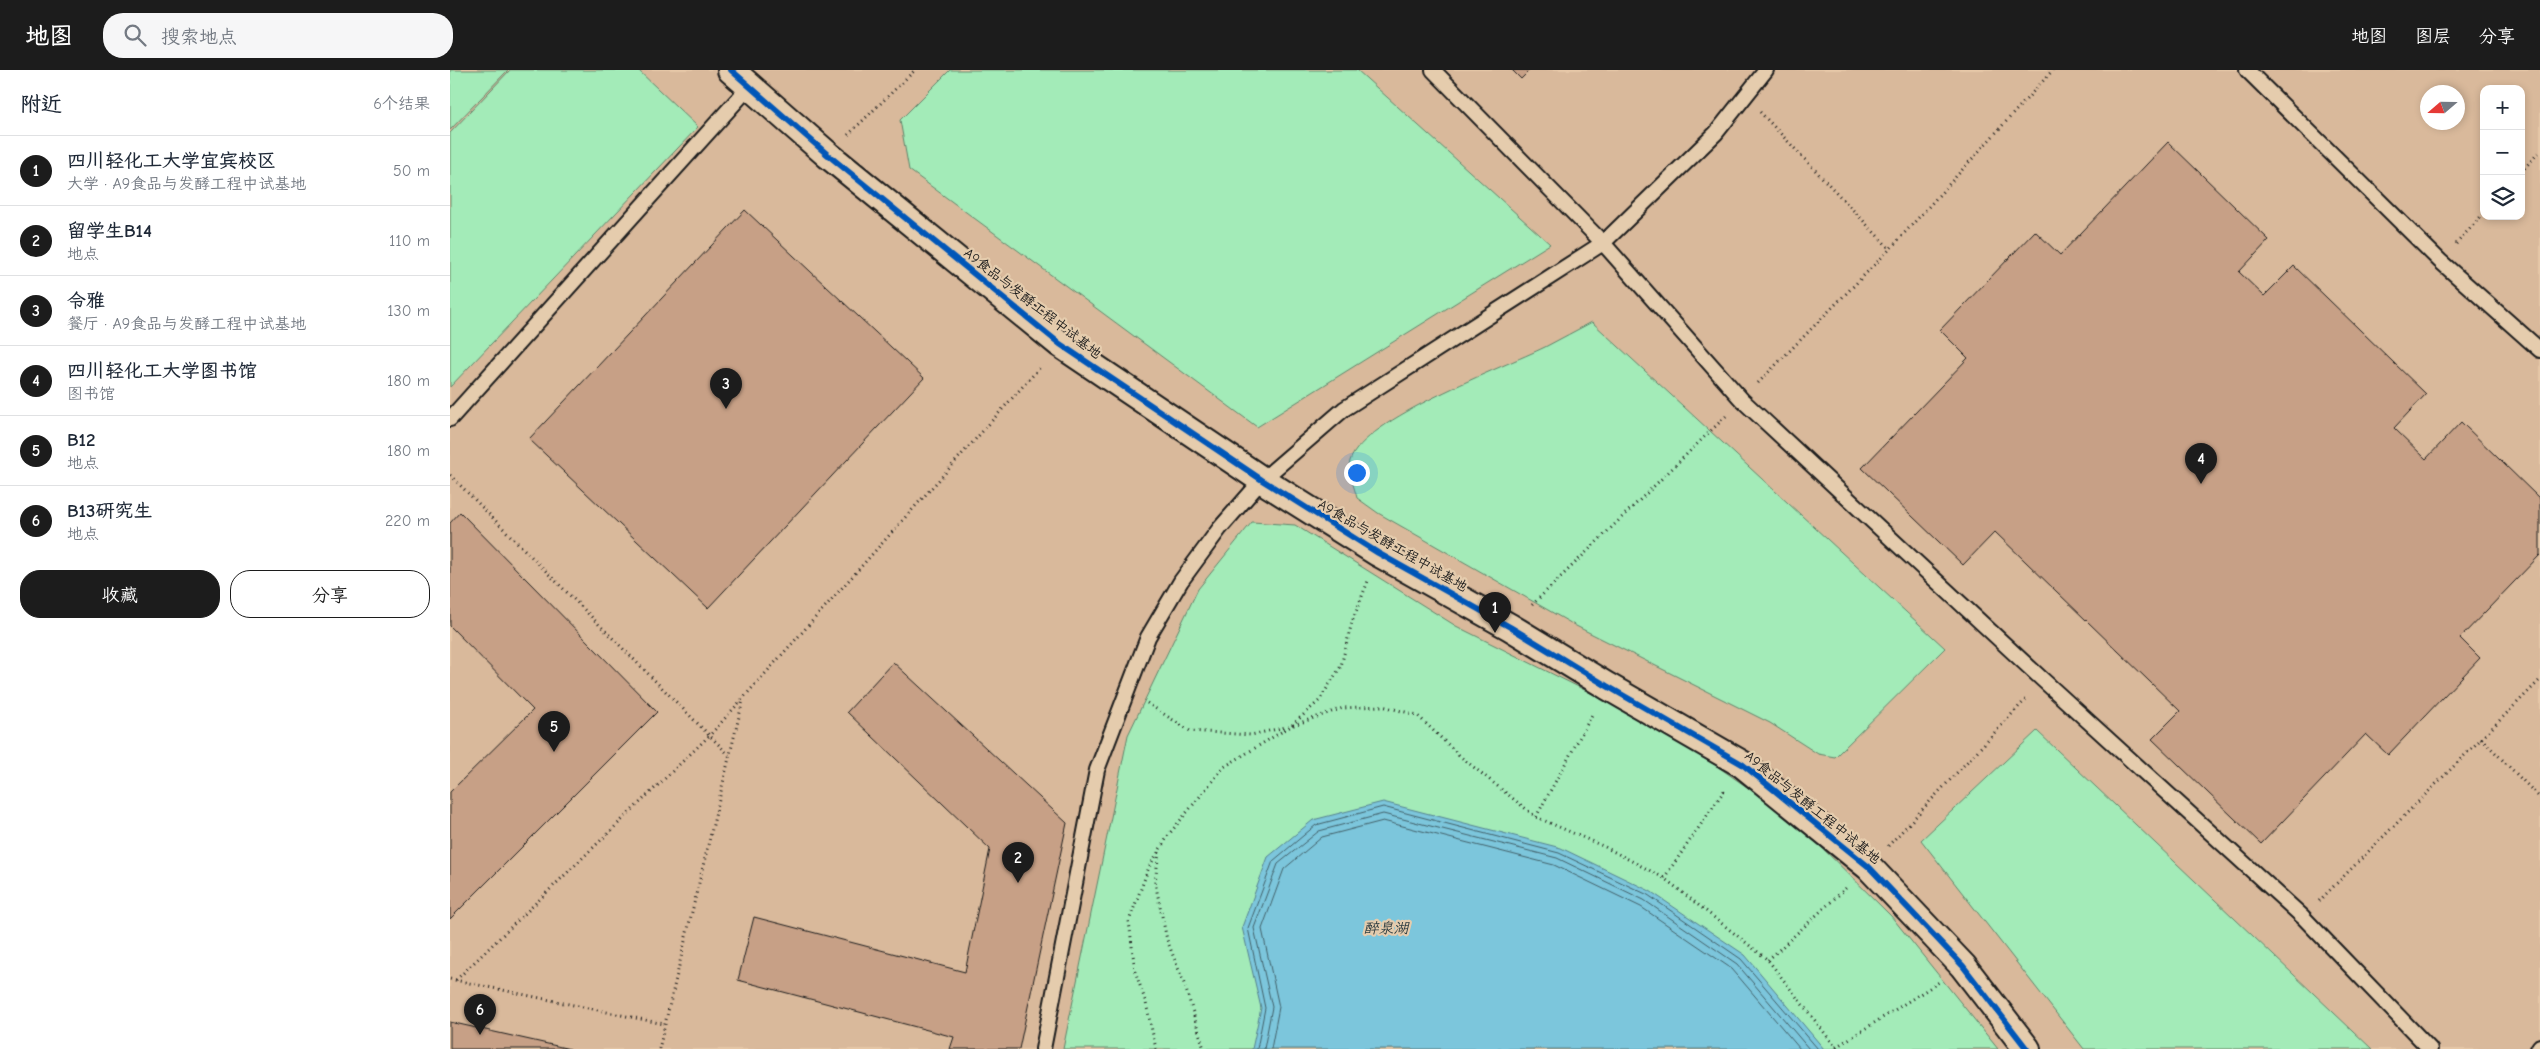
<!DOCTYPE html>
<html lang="zh">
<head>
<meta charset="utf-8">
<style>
  :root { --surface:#fff; --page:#f6f6f7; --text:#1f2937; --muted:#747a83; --line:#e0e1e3; --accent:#1c1c1c }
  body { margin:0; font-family:"Comic Neue","LXGW WenKai TC",sans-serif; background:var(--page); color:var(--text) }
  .controls { position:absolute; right:15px; top:15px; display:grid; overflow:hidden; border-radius:10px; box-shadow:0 2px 8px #0003 }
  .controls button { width:45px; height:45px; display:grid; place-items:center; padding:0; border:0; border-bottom:1px solid var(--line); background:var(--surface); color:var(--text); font:25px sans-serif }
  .compass { position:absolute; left:1970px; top:15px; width:45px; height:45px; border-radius:50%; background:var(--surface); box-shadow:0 2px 8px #0003; rotate:250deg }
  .you { position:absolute; left:906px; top:402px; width:18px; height:18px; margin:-12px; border:4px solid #fff; border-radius:50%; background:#1a73e8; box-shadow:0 0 0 8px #1a73e833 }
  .badge { display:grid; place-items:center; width:32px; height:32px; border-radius:50%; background:var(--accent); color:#fff; font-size:16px; font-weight:700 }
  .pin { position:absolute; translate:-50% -41px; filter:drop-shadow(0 1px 2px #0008) }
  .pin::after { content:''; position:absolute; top:26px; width:18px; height:15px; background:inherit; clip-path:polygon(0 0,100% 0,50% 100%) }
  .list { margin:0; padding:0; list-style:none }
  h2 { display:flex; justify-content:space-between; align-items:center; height:65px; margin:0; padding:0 20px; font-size:21px }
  h2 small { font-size:16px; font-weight:400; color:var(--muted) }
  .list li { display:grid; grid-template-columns:32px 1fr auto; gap:15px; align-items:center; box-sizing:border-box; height:70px; padding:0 20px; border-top:1px solid var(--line) }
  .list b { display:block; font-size:19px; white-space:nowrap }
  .list p { margin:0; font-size:16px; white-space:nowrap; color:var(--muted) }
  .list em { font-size:16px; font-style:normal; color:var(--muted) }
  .actions { display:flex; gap:10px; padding:15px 20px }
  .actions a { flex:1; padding:11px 0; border:1px solid var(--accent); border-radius:20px; text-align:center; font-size:18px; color:var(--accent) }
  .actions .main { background:var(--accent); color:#fff }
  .icon { flex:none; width:28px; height:28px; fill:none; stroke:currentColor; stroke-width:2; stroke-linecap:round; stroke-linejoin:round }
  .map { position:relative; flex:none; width:2090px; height:979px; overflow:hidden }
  header { display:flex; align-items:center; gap:30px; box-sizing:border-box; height:70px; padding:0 25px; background:var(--accent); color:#fff }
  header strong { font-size:24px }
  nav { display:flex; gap:28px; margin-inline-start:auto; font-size:18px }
  .search { width:350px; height:45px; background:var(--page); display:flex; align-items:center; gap:12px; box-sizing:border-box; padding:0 18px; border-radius:20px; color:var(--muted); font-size:19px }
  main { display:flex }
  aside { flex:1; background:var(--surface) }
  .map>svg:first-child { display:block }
</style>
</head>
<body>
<header>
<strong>地图</strong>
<div class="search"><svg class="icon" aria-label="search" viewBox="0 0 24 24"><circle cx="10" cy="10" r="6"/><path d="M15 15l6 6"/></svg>搜索地点</div>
<nav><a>地图</a><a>图层</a><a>分享</a></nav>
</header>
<main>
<aside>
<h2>附近<small>6个结果</small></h2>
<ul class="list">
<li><span class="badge">1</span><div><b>四川轻化工大学宜宾校区</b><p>大学 · A9食品与发酵工程中试基地</p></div><em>50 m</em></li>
<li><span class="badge">2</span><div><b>留学生B14</b><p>地点</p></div><em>110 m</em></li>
<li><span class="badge">3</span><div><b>令雅</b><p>餐厅 · A9食品与发酵工程中试基地</p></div><em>130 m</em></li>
<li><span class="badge">4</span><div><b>四川轻化工大学图书馆</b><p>图书馆</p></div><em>180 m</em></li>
<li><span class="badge">5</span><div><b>B12</b><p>地点</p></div><em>180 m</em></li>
<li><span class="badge">6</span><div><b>B13研究生</b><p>地点</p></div><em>220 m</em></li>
</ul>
<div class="actions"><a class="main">收藏</a><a>分享</a></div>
</aside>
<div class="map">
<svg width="2090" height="979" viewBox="0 0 2090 979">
  <rect width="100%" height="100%" fill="#e7c8a8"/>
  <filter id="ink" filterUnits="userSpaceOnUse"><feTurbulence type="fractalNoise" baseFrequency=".02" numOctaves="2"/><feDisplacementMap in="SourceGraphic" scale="10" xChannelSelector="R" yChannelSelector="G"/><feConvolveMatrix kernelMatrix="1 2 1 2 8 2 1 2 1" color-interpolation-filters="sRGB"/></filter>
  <g filter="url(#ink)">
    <path fill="#d9b99b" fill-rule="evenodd" d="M 0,0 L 2090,0 L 2090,979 L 0,979 ZM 2034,19 L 2071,19 L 2071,146 L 2034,146 ZM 1978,22 L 2008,22 L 2008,52 L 1978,52 Z"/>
    <g fill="#a3ebb8" stroke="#60846a">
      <path d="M 0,0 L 58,0 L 0,60 Z"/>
      <path d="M 60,0 L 188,0 L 248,57 L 0,317 L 0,63 Z"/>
      <path d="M 500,0 L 907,0 L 1100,174 L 807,357 L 459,100 L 450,50 Z"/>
      <path d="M 1142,252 L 1495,578 L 1385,687 L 1368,684 L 1320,653 L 1126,556 L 928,443 L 907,428 C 905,419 897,400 900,391 C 913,349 1054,297 1095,277 C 1111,269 1126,260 1142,252 Z"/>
      <path d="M 802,452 L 845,455 L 1006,556 L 1215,660 L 1343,749 L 1441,846 L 1548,979 L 613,979 L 678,665 L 748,519 Z"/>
      <path d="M 1587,661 L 1922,979 L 1634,979 L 1471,770 Z"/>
    </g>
    <path fill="#7cc6dc" stroke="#56828f" d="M 933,732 L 1111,778 L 1200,821 L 1295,885 L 1374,979 L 802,979 L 811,938 L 792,857 L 818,787 L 863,750 Z"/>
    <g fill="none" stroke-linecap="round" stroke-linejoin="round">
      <g stroke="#426069" stroke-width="1">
        <path d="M 807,979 L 815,938 L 798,858 L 823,791 L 866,755 L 933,737 L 1109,783 L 1198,825 L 1291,889 L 1368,979"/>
        <path d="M 814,979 L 822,937 L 804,858 L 828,794 L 869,761 L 933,744 L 1107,788 L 1194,830 L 1287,894 L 1359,979"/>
        <path d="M 821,979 L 829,937 L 812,859 L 834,799 L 872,767 L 933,751 L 1104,795 L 1191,837 L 1282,899 L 1350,979"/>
      </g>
    </g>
    <g fill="#c7a086" stroke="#1c1c1c">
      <path d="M 1062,0 L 1080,0 L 1071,9 Z"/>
      <path d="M 1718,72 L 1819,170 L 1789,202 L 1814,226 L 1844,196 L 1976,324 L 1944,358 L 1976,389 L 2011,352 L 2090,429 L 2090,485 L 2010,568 L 2030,588 L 1938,685 L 1916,664 L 1811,774 L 1702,669 L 1730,641 L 1545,462 L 1513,495 L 1412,398 L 1518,288 L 1490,260 L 1585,161 L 1610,185 Z"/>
      <path d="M 295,140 L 474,308 L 258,538 L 79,369 Z"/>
      <path d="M 10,442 L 207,642 L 0,849 L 0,722 L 83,640 L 0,556 L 0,453 Z"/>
      <path d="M 443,592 L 617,753 L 569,979 L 500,979 L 504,967 L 288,910 L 304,847 L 515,902 L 540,779 L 397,642 Z"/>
      <path d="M 0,952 L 120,979 L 0,979 Z"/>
    </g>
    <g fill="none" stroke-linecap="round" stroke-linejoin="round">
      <defs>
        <g id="service">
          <path d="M 983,0 L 1153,173 L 1292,330 L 1593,610 L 1853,847 L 1980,979"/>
          <path d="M 1797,0 L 1990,191 L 2090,280"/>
          <path d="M 0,349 L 299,17"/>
          <path d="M 593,979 L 647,700 L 698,567 L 731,511 L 770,458 L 812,410 L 894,339 L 1153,173 L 1266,63 L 1316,0"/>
          <path d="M 2088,979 L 2090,976"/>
        </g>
        <path id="minor" d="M 281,0 L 378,85 L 610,274 L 812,410 L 928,483 L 1060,557 L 1157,616 L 1292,694 L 1419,797 L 1513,896 L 1577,979"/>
      </defs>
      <use href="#service" stroke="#1c1c1c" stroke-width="18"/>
      <use href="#minor" stroke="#1c1c1c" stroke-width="30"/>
      <g stroke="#1c1c1c" stroke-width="3" stroke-dasharray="1 4" stroke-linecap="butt">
        <path d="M 1310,42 L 1440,179"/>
        <path d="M 398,65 L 465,0"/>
        <path d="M 2071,102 L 2090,81"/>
        <path d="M 2006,174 L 2034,143"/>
        <path d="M 1308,313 L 1440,179 L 1603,0"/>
        <path d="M 0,405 L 279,685"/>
        <path d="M 1082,535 L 1276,346"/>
        <path d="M 697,633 L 740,661 L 801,665 L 836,657"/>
        <path d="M 842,655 L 869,631 L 891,596 L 902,552 L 918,511"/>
        <path d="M 2031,668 L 2090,728"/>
        <path d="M 1086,747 L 1143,643"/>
        <path d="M 1438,776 L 1578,627"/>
        <path d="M 709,782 L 705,812 L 717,870 L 735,916 L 754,979"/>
        <path d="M 1214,808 L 1276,718"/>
        <path d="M 1869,831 L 2090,610"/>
        <path d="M 1318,890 L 1397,817"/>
        <path d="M 0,909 L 214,954"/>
        <path d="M 6,910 L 260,665 L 592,295"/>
        <path d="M 1386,977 L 1489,912"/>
        <path d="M 209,979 L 293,630"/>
        <path d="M 706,979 L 696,933 L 685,901 L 679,851 L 699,797 L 720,763 L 774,697 L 841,656 L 893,638 L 932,636 L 967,645 L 1011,687 L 1086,747 L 1155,777 L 1214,808 L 1318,890 L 1387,979"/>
      </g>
      <use href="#service" stroke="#e5ccad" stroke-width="14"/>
      <use href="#minor" stroke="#e5ccad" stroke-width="26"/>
      <defs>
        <path id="cycleway" d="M 281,0 L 378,85 L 610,274 L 812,410 L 928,483 L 1060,557 L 1157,616 L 1292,694 L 1419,797 L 1513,896 L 1577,979"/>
      </defs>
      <use href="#cycleway" stroke="#e5ccad" stroke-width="9"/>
      <use href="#cycleway" stroke="#0057b8" stroke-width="6"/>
    </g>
  </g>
  <g text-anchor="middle" stroke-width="4.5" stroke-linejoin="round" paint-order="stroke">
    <g font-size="14" fill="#1c1c1c" stroke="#e5ccad">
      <text transform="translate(583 233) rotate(38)" y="5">A9食品与发酵工程中试基地</text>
      <text transform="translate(943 475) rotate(30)" y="5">A9食品与发酵工程中试基地</text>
      <text transform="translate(1363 737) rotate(39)" y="5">A9食品与发酵工程中试基地</text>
    </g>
    <g font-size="15" font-style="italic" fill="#2f3e42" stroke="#e5ccad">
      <text x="936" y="863">醉泉湖</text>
    </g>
  </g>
</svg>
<div class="controls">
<button>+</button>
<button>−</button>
<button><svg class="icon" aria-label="layers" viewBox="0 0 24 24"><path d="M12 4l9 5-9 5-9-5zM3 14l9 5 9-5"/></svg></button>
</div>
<svg class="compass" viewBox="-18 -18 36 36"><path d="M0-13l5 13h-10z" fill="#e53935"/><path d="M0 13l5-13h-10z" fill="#747a83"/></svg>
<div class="you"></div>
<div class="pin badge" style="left:1045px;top:563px">1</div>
<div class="pin badge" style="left:568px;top:813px">2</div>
<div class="pin badge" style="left:276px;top:339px">3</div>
<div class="pin badge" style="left:1751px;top:414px">4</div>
<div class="pin badge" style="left:104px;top:682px">5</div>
<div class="pin badge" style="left:30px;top:965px">6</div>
</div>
</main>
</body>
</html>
